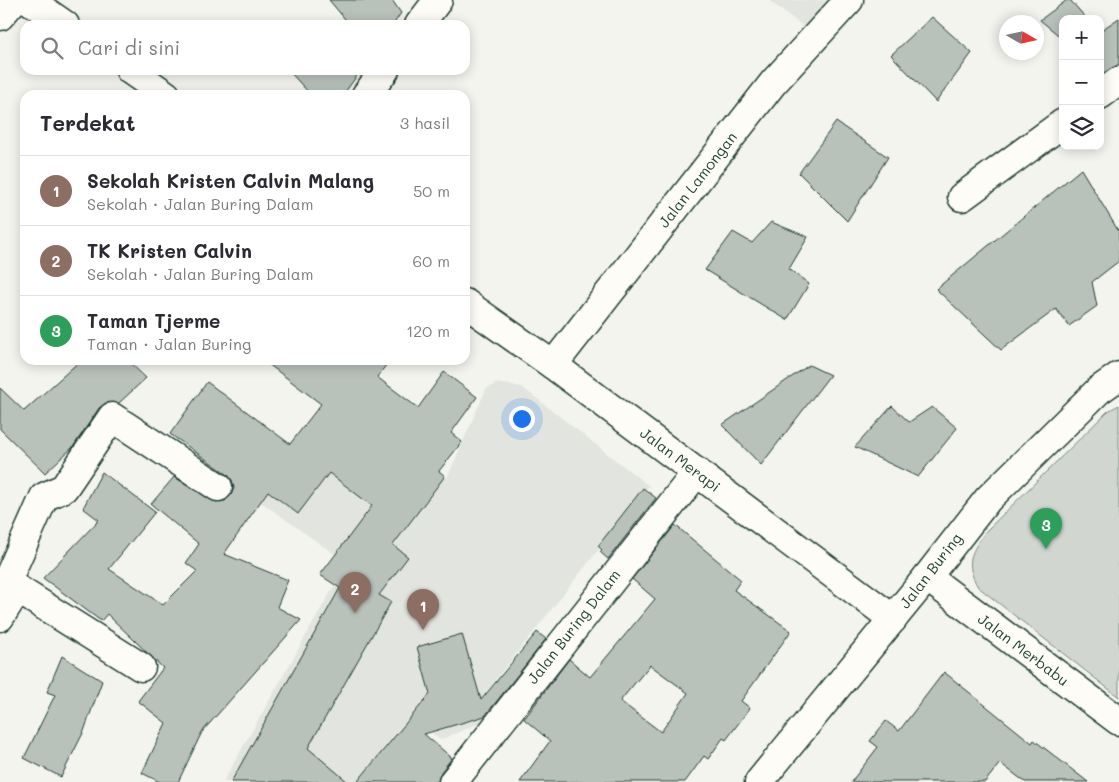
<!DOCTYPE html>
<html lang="id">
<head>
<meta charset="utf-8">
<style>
  :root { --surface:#fff; --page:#f7f7f7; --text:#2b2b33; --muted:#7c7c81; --line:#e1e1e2; --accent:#2563eb }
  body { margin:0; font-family:Mali,sans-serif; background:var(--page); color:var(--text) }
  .controls { position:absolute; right:15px; top:15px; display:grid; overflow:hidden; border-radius:10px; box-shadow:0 2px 12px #0003 }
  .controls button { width:45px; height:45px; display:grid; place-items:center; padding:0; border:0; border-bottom:1px solid var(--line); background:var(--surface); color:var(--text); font:25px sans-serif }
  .compass { position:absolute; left:999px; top:15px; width:45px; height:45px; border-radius:50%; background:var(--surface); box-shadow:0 2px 12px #0003; rotate:99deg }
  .you { position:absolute; left:521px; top:418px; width:18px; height:18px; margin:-12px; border:4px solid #fff; border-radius:50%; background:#1a73e8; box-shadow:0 0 0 8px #1a73e833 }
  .badge { display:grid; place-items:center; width:32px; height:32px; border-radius:50%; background:var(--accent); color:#fff; font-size:16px; font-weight:700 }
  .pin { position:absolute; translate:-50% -41px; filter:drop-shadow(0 1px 2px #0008) }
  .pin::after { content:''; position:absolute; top:26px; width:18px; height:15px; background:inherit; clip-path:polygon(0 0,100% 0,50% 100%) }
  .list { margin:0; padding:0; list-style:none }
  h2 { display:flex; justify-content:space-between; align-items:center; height:65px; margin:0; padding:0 20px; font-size:21px }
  h2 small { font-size:16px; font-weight:400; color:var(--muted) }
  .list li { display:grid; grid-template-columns:32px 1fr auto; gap:15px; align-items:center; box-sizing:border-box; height:70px; padding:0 20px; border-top:1px solid var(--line) }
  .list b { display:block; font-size:19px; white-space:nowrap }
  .list p { margin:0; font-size:16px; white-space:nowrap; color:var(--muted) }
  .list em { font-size:16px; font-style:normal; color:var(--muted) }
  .icon { flex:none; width:28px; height:28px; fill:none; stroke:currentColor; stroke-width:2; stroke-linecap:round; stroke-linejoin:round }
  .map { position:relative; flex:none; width:1119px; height:782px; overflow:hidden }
  .search { position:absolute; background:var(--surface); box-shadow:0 2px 12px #0003; left:20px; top:20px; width:450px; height:55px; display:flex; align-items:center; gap:12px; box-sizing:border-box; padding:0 18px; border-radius:15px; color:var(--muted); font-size:19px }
  .panel { position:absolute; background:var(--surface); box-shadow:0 2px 12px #0003; left:20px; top:90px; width:450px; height:275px; border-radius:15px }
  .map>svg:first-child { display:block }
</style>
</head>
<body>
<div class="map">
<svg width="1119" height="782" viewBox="0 0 1119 782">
  <rect width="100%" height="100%" fill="#f4f4ef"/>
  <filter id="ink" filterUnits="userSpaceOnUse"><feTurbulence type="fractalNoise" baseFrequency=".02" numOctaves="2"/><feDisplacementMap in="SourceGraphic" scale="10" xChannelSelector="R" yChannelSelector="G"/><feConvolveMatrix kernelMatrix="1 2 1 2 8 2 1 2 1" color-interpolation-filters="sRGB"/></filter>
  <g filter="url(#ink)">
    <g fill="#e2e5df">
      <path d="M 768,0 L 835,0 L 809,31 Z"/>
      <path d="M 497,383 L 522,387 L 649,486 L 483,696 L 487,720 L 440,740 L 430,731 L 390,782 L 223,782 L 347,563 L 255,498 L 294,439 L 330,447 L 355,416 L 447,478 L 486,389 Z"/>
    </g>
    <path fill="#d1d6d1" stroke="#788a82" d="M 1119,405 L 1119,697 L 978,587 C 964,563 971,552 986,531 L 1108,411 Z"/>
    <g fill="#b9c1bb" stroke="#1f3d34" fill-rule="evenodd">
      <path d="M 329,0 L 392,0 L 401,13 L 393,25 L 350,25 Z"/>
      <path d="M 1067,0 L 1070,0 L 1087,19 L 1063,19 L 1063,39 L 1040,20 Z"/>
      <path d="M 932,17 L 972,53 L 936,102 L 891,55 Z"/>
      <path d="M 1119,18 L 1119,64 L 1103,74 L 1100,72 L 1100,31 Z"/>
      <path d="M 288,70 L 361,70 L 343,95 L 311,95 Z"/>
      <path d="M 836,122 L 888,157 L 847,221 L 799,173 Z"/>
      <path d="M 1081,169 L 1119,232 L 1119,261 L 1092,282 L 1097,306 L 1069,326 L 1056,309 L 1001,350 L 936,289 Z"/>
      <path d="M 771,222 L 808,237 L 789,269 L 809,284 L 787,320 L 705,270 L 733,232 L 752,243 Z"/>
      <path d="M 81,360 L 127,360 L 146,378 L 119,403 L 106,403 L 99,408 L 73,447 L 45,473 L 0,429 L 0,388 L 24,411 Z"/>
      <path d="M 263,360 L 390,360 L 377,377 L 418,408 L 444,372 L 477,397 L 451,433 L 462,442 L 439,471 L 445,476 L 393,545 L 408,557 L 379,595 L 391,602 L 308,748 L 348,782 L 231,782 L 340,588 L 320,575 L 372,506 L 329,473 L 298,514 L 268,491 L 224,554 L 288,580 L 277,607 L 301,620 L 202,732 L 178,782 L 160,782 L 142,773 L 166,723 L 138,701 L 163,668 L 107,614 L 101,621 L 43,578 L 99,520 L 83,508 L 102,472 L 155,512 L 109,569 L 163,605 L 197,571 L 186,563 L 199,544 L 151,504 L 174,477 L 217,502 L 225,501 L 231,495 L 234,488 L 232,480 L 227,474 L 170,434 L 207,382 L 290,444 L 321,404 Z"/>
      <path d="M 809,365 L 830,375 L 761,465 L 722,425 Z"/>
      <path d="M 892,406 L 909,422 L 932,407 L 957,428 L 918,477 L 855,447 Z"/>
      <path d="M 643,488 L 656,498 L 608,559 L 600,552 L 602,550 L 598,546 Z"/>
      <path d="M 675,525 L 741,580 L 734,590 L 791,631 L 741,701 L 750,708 L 726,740 L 723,738 L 708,759 L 704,756 L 685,782 L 520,782 L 550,741 L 524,719 L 569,659 L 590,677 L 655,599 L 632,579 ZM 650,665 L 688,693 L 661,732 L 620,701 Z"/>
      <path d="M 537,632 L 546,639 L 485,716 L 424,734 L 452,758 L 441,772 L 438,782 L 357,782 L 430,694 L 417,647 L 462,634 L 481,700 Z"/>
      <path d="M 62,656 L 102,681 L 84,731 L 61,777 L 24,758 L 55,695 L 47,692 Z"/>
      <path d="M 944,672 L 1032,743 L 1034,740 L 1088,782 L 1025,782 L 1000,763 L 985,782 L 851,782 L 878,747 L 870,741 L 886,721 L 899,731 Z"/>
    </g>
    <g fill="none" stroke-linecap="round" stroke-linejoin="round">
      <defs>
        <g id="minor">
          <path d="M 29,0 L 65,25"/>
          <path d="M 0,16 L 14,0"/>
          <path d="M 419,25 L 438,0"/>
          <path d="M 130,70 L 166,95"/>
          <path d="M 366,95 L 385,70"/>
          <path d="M 1100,95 L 1119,81"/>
          <path d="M 962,197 L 1063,123"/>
          <path d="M 465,303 L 553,365 L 893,619"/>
          <path d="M 553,365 L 773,83 L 849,0"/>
          <path d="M 11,585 L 141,667"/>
          <path d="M 0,617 L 12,598 L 10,574 L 44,497 L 64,488 L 112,417 L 218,487"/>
          <path d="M 453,782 L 697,472"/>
        </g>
        <g id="tertiary">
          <path d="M 927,577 L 1119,721"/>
          <path d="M 759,782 L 927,577 L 988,499 L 1099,390 L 1119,376"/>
        </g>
      </defs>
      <use href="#minor" stroke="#1f3d34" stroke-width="31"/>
      <use href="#tertiary" stroke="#1f3d34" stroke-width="31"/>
      <use href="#minor" stroke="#fdfcf7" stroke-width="28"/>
      <use href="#tertiary" stroke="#fdfcf7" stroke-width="28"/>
    </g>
  </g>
  <g text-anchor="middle" stroke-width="4" stroke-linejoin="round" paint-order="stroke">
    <g font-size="15" fill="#1f3d34" stroke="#fdfcf7">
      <text transform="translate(698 180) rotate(-52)" y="5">Jalan Lamongan</text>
      <text transform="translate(680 460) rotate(37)" y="5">Jalan Merapi</text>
      <text transform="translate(931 571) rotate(-52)" y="5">Jalan Buring</text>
      <text transform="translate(574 627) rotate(-52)" y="5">Jalan Buring Dalam</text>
      <text transform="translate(1023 650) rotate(37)" y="5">Jalan Merbabu</text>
    </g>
  </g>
</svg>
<div class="controls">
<button>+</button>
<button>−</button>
<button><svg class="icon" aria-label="layers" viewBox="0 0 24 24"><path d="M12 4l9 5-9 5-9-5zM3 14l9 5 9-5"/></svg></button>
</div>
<svg class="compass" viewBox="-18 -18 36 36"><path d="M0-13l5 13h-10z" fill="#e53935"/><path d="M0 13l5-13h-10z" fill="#7c7c81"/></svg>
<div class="you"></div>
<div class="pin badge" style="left:423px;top:630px;background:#8d6e63">1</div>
<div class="pin badge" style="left:355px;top:613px;background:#8d6e63">2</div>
<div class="pin badge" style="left:1046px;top:549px;background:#2e9e5b">3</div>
<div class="search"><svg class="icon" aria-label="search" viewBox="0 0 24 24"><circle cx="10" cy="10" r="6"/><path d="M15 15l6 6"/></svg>Cari di sini</div>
<section class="panel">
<h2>Terdekat<small>3 hasil</small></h2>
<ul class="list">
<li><span class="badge" style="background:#8d6e63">1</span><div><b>Sekolah Kristen Calvin Malang</b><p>Sekolah · Jalan Buring Dalam</p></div><em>50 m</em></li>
<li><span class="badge" style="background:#8d6e63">2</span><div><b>TK Kristen Calvin</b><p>Sekolah · Jalan Buring Dalam</p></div><em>60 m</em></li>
<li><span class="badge" style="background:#2e9e5b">3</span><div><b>Taman Tjerme</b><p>Taman · Jalan Buring</p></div><em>120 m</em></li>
</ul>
</section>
</div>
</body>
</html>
